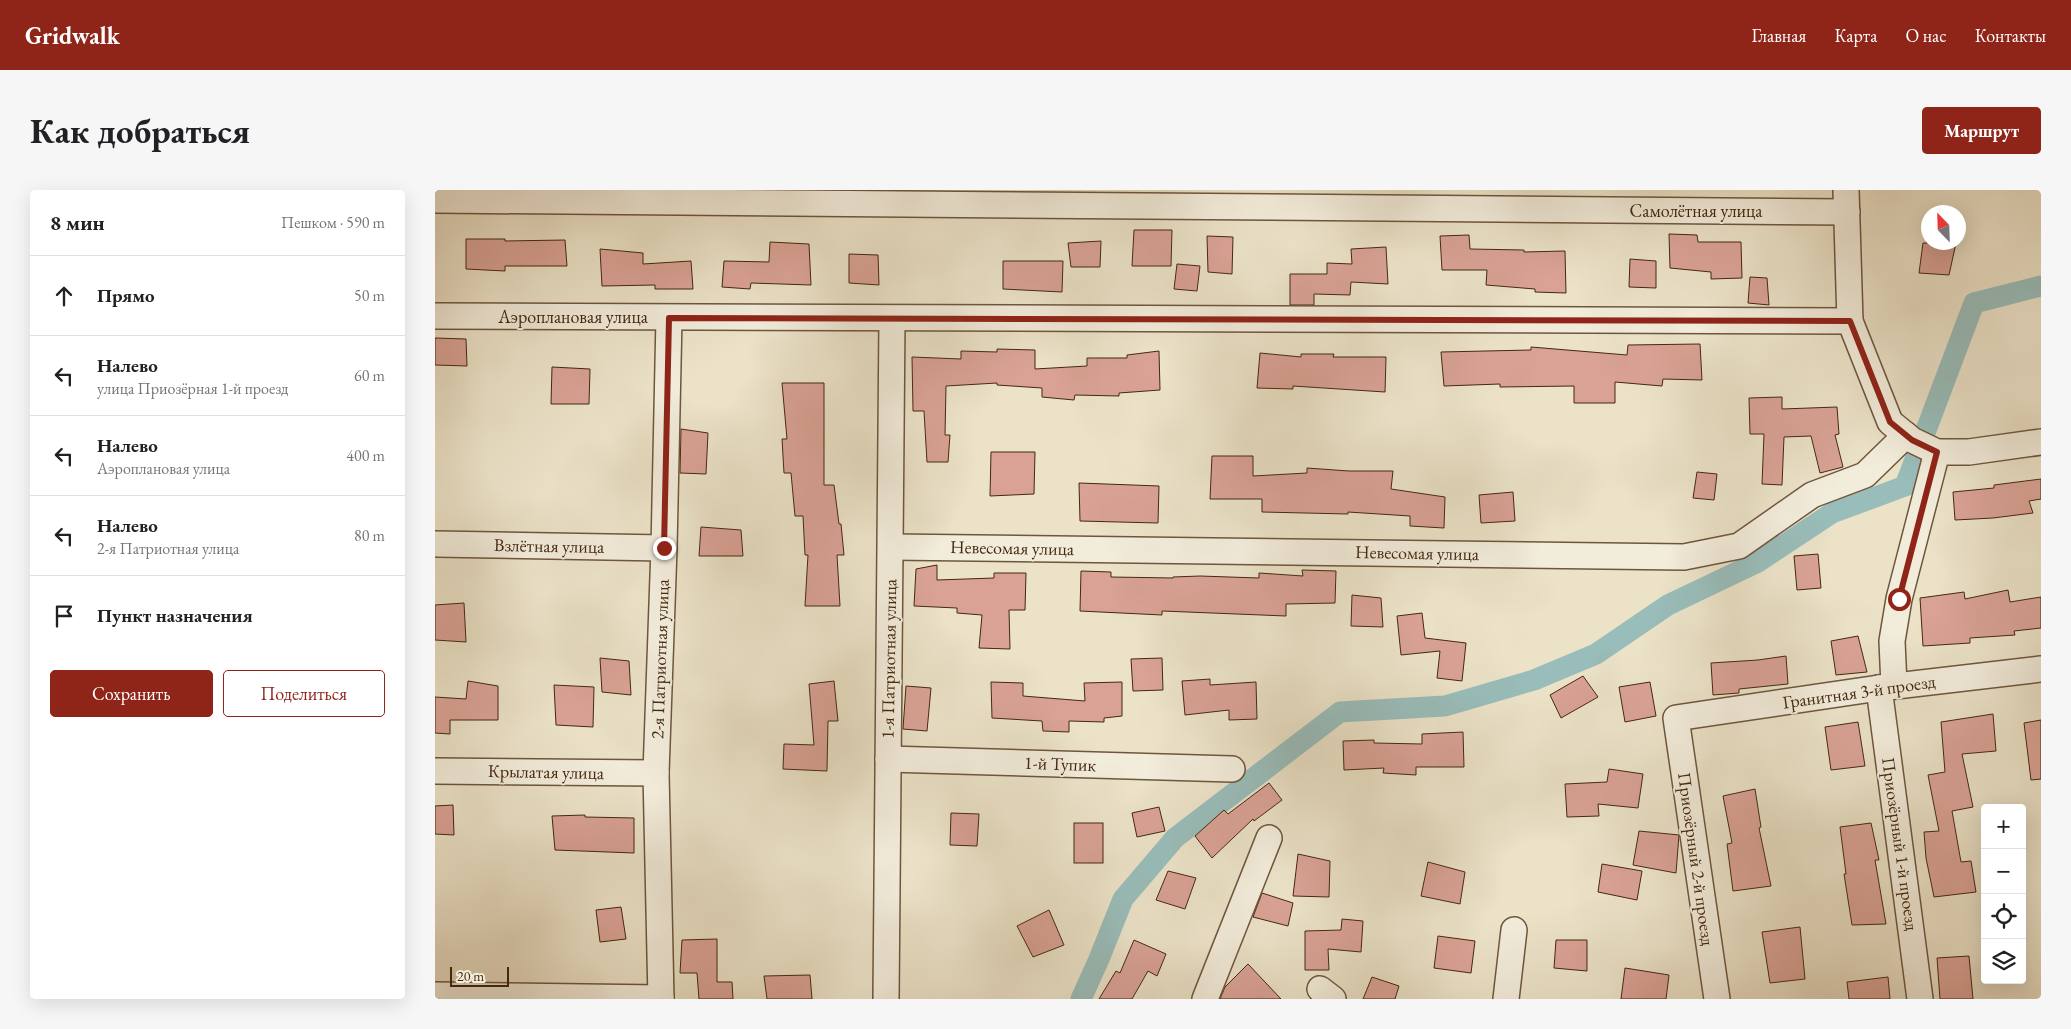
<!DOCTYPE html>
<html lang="ru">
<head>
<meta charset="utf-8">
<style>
  :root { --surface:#fff; --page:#f6f6f6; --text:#202124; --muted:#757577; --line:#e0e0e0; --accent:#8f2418 }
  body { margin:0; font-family:"EB Garamond",serif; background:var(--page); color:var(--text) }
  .controls { position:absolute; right:15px; bottom:15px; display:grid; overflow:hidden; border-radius:5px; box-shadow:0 5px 20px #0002 }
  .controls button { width:45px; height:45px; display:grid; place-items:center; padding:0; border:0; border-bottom:1px solid var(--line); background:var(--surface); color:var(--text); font:25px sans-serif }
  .compass { position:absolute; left:1486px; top:15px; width:45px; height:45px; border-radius:50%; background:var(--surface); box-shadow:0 5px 20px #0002; rotate:337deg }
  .scale { position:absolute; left:15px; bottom:12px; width:59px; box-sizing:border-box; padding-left:5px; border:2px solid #44280f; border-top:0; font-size:14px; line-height:18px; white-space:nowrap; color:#44280f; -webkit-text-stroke:4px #f2ecdb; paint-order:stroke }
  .stop { position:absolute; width:15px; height:15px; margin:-11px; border:4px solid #8f2418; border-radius:50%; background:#fff }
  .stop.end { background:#8f2418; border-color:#fff; box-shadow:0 1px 5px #0008 }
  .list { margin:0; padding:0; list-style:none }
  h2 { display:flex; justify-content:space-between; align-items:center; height:65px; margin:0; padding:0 20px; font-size:21px }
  h2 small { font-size:16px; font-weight:400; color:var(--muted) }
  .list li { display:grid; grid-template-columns:32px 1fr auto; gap:15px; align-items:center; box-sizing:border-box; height:80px; padding:0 20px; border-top:1px solid var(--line) }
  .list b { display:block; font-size:19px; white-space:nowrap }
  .list p { margin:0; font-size:16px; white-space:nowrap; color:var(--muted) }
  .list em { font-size:16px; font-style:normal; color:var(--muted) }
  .actions { display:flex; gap:10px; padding:15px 20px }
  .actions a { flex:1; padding:11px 0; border:1px solid var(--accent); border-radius:5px; text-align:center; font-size:18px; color:var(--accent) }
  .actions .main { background:var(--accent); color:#fff }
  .icon { flex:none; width:28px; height:28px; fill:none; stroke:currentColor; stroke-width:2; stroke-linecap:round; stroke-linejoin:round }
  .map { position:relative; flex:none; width:1606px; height:809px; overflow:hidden; border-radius:5px }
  header { display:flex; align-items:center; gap:30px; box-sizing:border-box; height:70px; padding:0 25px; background:var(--accent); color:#fff }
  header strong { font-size:24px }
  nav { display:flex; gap:28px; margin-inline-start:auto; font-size:18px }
  .intro { display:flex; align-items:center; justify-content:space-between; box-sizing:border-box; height:120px; padding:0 30px }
  h1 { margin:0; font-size:35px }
  .button { padding:12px 22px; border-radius:5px; background:var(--accent); color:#fff; font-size:18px; font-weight:700 }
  main { display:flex; gap:30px; padding:0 30px }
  aside { flex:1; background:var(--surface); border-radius:5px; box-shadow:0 5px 20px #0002 }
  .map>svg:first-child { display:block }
</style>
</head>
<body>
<header>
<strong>Gridwalk</strong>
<nav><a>Главная</a><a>Карта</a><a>О нас</a><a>Контакты</a></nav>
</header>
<div class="intro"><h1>Как добраться</h1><a class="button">Маршрут</a></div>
<main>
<aside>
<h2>8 мин<small>Пешком · 590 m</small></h2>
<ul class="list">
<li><svg class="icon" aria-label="ahead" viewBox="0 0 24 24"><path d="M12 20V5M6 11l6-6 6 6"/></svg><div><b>Прямо</b></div><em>50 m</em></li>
<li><svg class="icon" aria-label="left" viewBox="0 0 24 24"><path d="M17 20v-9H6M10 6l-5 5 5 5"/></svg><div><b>Налево</b><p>улица Приозёрная 1-й проезд</p></div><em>60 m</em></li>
<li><svg class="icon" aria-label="left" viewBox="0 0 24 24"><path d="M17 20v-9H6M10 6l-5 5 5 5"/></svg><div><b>Налево</b><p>Аэроплановая улица</p></div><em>400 m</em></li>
<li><svg class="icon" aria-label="left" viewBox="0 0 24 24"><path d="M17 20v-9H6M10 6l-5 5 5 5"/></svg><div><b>Налево</b><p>2-я Патриотная улица</p></div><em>80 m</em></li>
<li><svg class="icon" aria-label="arrive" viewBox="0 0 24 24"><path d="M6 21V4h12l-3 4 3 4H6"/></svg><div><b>Пункт назначения</b></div></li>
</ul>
<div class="actions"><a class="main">Сохранить</a><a>Поделиться</a></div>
</aside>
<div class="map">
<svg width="1606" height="809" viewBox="0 0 1606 809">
  <rect width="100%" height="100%" fill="#ebe2c8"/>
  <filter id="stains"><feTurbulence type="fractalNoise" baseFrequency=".004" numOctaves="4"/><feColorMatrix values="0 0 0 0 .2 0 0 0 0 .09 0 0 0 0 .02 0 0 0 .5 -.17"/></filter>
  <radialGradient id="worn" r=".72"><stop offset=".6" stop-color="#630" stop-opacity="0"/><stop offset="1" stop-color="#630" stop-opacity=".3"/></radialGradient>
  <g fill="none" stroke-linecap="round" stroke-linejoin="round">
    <path stroke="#99bdba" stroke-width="21" d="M 646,809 L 664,769 L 688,709 L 740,648 L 905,522 L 1010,516 L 1099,490 L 1161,464 L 1233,415 L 1323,372 L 1397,323 L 1470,296 L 1539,113 L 1606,96"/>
  </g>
  <g fill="#d9a295" stroke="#44280f">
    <path d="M 699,40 L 737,40 L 736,76 L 697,76 Z"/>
    <path d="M 1234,44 L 1262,45 L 1263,52 L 1306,52 L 1307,88 L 1276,89 L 1276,82 L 1235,78 Z"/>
    <path d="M 1034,45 L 1035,59 L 1089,60 L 1089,62 L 1130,61 L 1131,103 L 1100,102 L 1100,99 L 1051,95 L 1052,80 L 1007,80 L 1005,46 Z"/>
    <path d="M 772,46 L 798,47 L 797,84 L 773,82 Z"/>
    <path d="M 31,49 L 70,49 L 70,51 L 130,50 L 132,76 L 70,76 L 70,81 L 31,79 Z"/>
    <path d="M 666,51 L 665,77 L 636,77 L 633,53 Z"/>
    <path d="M 335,52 L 374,54 L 376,95 L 316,93 L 315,99 L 287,97 L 289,71 L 334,72 Z"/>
    <path d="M 1488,53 L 1521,53 L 1514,85 L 1484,83 Z"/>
    <path d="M 951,57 L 953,94 L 916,92 L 915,105 L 879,104 L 879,115 L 855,115 L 855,84 L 892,84 L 892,73 L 917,74 L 916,59 Z"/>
    <path d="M 165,59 L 208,63 L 208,74 L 256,71 L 258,99 L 220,99 L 220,95 L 167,96 Z"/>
    <path d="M 414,64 L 443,65 L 444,95 L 414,93 Z"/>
    <path d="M 1195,69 L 1221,71 L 1221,98 L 1194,97 Z"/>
    <path d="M 568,71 L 628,71 L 627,102 L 568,99 Z"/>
    <path d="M 742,74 L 765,76 L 762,101 L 739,99 Z"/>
    <path d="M 1315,87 L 1332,88 L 1334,115 L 1313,113 Z"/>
    <path d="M 0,148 L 31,149 L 32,176 L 0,175 Z"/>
    <path d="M 1265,154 L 1267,190 L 1228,189 L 1227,196 L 1180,192 L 1180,213 L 1139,213 L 1139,196 L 1065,197 L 1065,194 L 1009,196 L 1006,162 L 1096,160 L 1096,157 L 1192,165 L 1193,155 Z"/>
    <path d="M 562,159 L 600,160 L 600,179 L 652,176 L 652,168 L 692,168 L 692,165 L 724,161 L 725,200 L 684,203 L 684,206 L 640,205 L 639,210 L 607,207 L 607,198 L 562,195 L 562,193 L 511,196 L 510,245 L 515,245 L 513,272 L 492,272 L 489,221 L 478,221 L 477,167 L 526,169 L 526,161 L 562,162 Z"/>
    <path d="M 825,163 L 866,167 L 866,164 L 899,164 L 898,167 L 951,167 L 950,202 L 858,196 L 858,199 L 822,198 Z"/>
    <path d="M 117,177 L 155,179 L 154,214 L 116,214 Z"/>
    <path d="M 347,193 L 389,193 L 389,295 L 399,295 L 404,334 L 406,334 L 409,365 L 402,365 L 405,416 L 370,416 L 373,365 L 370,365 L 368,326 L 360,326 L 356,283 L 349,283 L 347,249 L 352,249 Z"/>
    <path d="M 1347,207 L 1347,219 L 1402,217 L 1404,244 L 1400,245 L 1408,277 L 1385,283 L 1376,246 L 1349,247 L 1347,295 L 1327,294 L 1329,244 L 1315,244 L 1314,208 Z"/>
    <path d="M 246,239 L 273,243 L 271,284 L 245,283 Z"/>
    <path d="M 556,262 L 600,262 L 599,304 L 555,306 Z"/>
    <path d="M 777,266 L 818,266 L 818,286 L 872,283 L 872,278 L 914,281 L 958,281 L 956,299 L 1010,307 L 1009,338 L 975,336 L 975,326 L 913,322 L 913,324 L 827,322 L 827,309 L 775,309 Z"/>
    <path d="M 1262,282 L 1282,284 L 1279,310 L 1258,308 Z"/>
    <path d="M 1606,289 L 1606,309 L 1594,311 L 1598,323 L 1558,328 L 1520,330 L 1518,302 L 1559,298 L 1559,295 Z"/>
    <path d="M 644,293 L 724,296 L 723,333 L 645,331 Z"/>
    <path d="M 1078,302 L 1080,331 L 1046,333 L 1044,305 Z"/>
    <path d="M 266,337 L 306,340 L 308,366 L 264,366 Z"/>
    <path d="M 1383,364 L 1386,398 L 1362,400 L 1359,366 Z"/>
    <path d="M 502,375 L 502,390 L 559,388 L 559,383 L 591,383 L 590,420 L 574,420 L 575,459 L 544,458 L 547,425 L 522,423 L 522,418 L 479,416 L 481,379 Z"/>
    <path d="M 867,380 L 901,381 L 900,413 L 851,414 L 851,426 L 727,421 L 727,425 L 645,421 L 646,381 L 676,382 L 676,387 L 738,388 L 738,387 L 765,386 L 824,388 L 824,383 L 868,386 Z"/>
    <path d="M 1573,400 L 1575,412 L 1606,407 L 1606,438 L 1579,441 L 1580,445 L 1535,448 L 1535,453 L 1488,456 L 1485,408 L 1529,402 L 1530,409 Z"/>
    <path d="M 917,405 L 946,408 L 948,437 L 916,436 Z"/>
    <path d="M 29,413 L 31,452 L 0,450 L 0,415 Z"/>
    <path d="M 987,423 L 990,448 L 1031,453 L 1027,491 L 1002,488 L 1005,461 L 966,465 L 962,426 Z"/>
    <path d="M 1423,446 L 1432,482 L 1401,485 L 1396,451 Z"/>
    <path d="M 1351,466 L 1353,494 L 1304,499 L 1304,503 L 1278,505 L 1276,473 L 1323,470 Z"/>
    <path d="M 165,468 L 194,471 L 196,505 L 167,502 Z"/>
    <path d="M 727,468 L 728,500 L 698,501 L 696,469 Z"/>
    <path d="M 1148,486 L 1163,507 L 1126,528 L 1115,505 Z"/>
    <path d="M 775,489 L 775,495 L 821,492 L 822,529 L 794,530 L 794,520 L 750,525 L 747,491 Z"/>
    <path d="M 33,491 L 63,496 L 63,530 L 15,530 L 15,544 L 0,543 L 0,507 L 31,509 Z"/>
    <path d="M 399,491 L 403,531 L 393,531 L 392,581 L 348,579 L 349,554 L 379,555 L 374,494 Z"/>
    <path d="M 556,492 L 588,493 L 588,506 L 650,511 L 649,493 L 687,492 L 687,526 L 669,528 L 669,532 L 634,531 L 634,542 L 608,541 L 607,531 L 557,528 Z"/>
    <path d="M 1215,492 L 1221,526 L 1190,532 L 1184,497 Z"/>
    <path d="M 119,495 L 159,497 L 158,537 L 121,535 Z"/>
    <path d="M 471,496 L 496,498 L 492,541 L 468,539 Z"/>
    <path d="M 1558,524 L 1561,561 L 1527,564 L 1538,617 L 1517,621 L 1526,672 L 1536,671 L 1541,702 L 1499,707 L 1491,668 L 1489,642 L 1504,641 L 1493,585 L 1510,582 L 1506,532 Z"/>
    <path d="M 1606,530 L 1606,589 L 1596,590 L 1589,533 Z"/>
    <path d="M 1423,532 L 1430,576 L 1396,580 L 1390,537 Z"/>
    <path d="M 1028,542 L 1029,577 L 981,577 L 981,585 L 948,583 L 949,578 L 909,580 L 908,551 L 939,550 L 939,553 L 987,554 L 987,544 Z"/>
    <path d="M 1174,579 L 1208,584 L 1203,618 L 1163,614 L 1164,626 L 1132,627 L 1130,594 L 1172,592 Z"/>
    <path d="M 834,593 L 847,610 L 819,631 L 818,629 L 777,668 L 760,646 L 789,620 L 793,624 Z"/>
    <path d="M 1320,599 L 1326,637 L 1324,638 L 1336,696 L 1298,701 L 1292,654 L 1297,653 L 1288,606 Z"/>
    <path d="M 18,615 L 19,645 L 0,644 L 0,616 Z"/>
    <path d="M 724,617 L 730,641 L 702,647 L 697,623 Z"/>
    <path d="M 516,623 L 544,624 L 542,656 L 515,655 Z"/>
    <path d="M 150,625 L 150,627 L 199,628 L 199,663 L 120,660 L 117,626 Z"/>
    <rect x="639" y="633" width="29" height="40"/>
    <path d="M 1436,633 L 1444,670 L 1440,670 L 1451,734 L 1417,735 L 1409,684 L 1411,684 L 1405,637 Z"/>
    <path d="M 1204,641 L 1244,645 L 1241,683 L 1198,675 Z"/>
    <path d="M 863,664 L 895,671 L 894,707 L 858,706 Z"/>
    <path d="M 993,672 L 1030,682 L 1025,714 L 986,706 Z"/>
    <path d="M 1167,674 L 1207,681 L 1202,710 L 1163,702 Z"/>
    <path d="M 733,681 L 761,688 L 750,719 L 721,710 Z"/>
    <path d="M 827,703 L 858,713 L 853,736 L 818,727 Z"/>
    <path d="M 186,717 L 191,749 L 165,752 L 161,720 Z"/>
    <path d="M 614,720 L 629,755 L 598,767 L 582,736 Z"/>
    <path d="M 907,729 L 928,731 L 926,762 L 893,759 L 894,780 L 870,780 L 870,741 L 906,740 Z"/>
    <path d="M 1365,737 L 1370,789 L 1335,793 L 1327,742 Z"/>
    <path d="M 1003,746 L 1040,751 L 1036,783 L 999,778 Z"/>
    <path d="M 282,749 L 282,792 L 297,792 L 298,809 L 264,809 L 262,783 L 245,783 L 247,750 Z"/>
    <path d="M 699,750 L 731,764 L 722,786 L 713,781 L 697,809 L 664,809 L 681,781 L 685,783 Z"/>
    <path d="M 1121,750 L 1152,750 L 1152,781 L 1119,778 Z"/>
    <path d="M 1534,766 L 1538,809 L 1505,809 L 1502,768 Z"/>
    <path d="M 813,774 L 846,809 L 785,809 L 790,797 Z"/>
    <path d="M 1190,778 L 1234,785 L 1231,809 L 1186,809 Z"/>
    <path d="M 375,785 L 377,809 L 332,809 L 329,786 Z"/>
    <path d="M 937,787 L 964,796 L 960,809 L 928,809 Z"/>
    <path d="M 1453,787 L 1455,809 L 1414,809 L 1412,792 Z"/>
  </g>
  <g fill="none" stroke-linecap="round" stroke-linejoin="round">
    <defs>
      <g id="minor">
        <path d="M 1411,0 L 1415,131 L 1455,232 L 1477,250 L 1502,262 L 1534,262 L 1606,252"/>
        <path d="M 0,10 L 1412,22"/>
        <path d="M 0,126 L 1415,131"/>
        <path d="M 0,354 L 229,358"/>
        <path d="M 456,357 L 1249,367 L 1304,356 L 1377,305 L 1430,285 L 1471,245"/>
        <path d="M 1459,496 L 1457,451 L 1464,409 L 1502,262"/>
        <path d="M 1444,498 L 1485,809"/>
        <path d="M 453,569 L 797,579"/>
        <path d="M 0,581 L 221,583"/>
        <path d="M 885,799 L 898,809"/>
        <path d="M 0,805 L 226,808"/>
        <path d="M 226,809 L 221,583 L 229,358 L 234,128"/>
        <path d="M 451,809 L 457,129"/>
        <path d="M 770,809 L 834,648"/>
        <path d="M 1071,809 L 1079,740"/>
        <path d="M 1282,809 L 1241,528 L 1444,498 L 1606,479"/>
      </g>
    </defs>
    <use href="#minor" stroke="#6e563d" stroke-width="28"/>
    <use href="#minor" stroke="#f2ecdb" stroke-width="25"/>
  </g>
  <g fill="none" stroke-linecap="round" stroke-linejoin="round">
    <path stroke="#8f2418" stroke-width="6" d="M 229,358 L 234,128 L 1415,131 L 1455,232 L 1477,250 L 1502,262 L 1464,409"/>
  </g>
  <g text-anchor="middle" stroke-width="4" stroke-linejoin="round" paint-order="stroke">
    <g font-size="18" fill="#44280f" stroke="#f2ecdb">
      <text x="1261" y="27">Самолётная улица</text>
      <text x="138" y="133">Аэроплановая улица</text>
      <text transform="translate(114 356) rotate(1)" y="6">Взлётная улица</text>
      <text transform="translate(577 358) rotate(1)" y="6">Невесомая улица</text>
      <text transform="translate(982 363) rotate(1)" y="6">Невесомая улица</text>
      <text transform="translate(225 469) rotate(-88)" y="6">2-я Патриотная улица</text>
      <text transform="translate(454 469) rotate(-89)" y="6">1-я Патриотная улица</text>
      <text transform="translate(1424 502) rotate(-8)" y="6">Гранитная 3-й проезд</text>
      <text transform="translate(625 574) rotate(2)" y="6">1-й Тупик</text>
      <text transform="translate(111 582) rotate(1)" y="6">Крылатая улица</text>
      <text transform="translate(1465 654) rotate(82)" y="6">Приозёрный 1-й проезд</text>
      <text transform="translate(1261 669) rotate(82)" y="6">Приозёрный 2-й проезд</text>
    </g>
  </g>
  <rect width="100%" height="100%" filter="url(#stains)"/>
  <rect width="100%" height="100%" fill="url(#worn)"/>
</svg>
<div class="controls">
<button>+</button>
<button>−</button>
<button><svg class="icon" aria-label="locate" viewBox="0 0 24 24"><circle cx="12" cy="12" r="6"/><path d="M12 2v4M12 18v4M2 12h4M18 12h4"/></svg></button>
<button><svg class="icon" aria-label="layers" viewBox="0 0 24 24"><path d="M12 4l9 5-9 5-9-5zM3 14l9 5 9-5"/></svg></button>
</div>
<svg class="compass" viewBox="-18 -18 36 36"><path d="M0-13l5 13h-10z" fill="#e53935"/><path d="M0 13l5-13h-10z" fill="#757577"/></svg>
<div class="scale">20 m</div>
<div class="stop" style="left:1464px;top:409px"></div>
<div class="stop end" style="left:229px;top:358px"></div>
</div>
</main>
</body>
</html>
